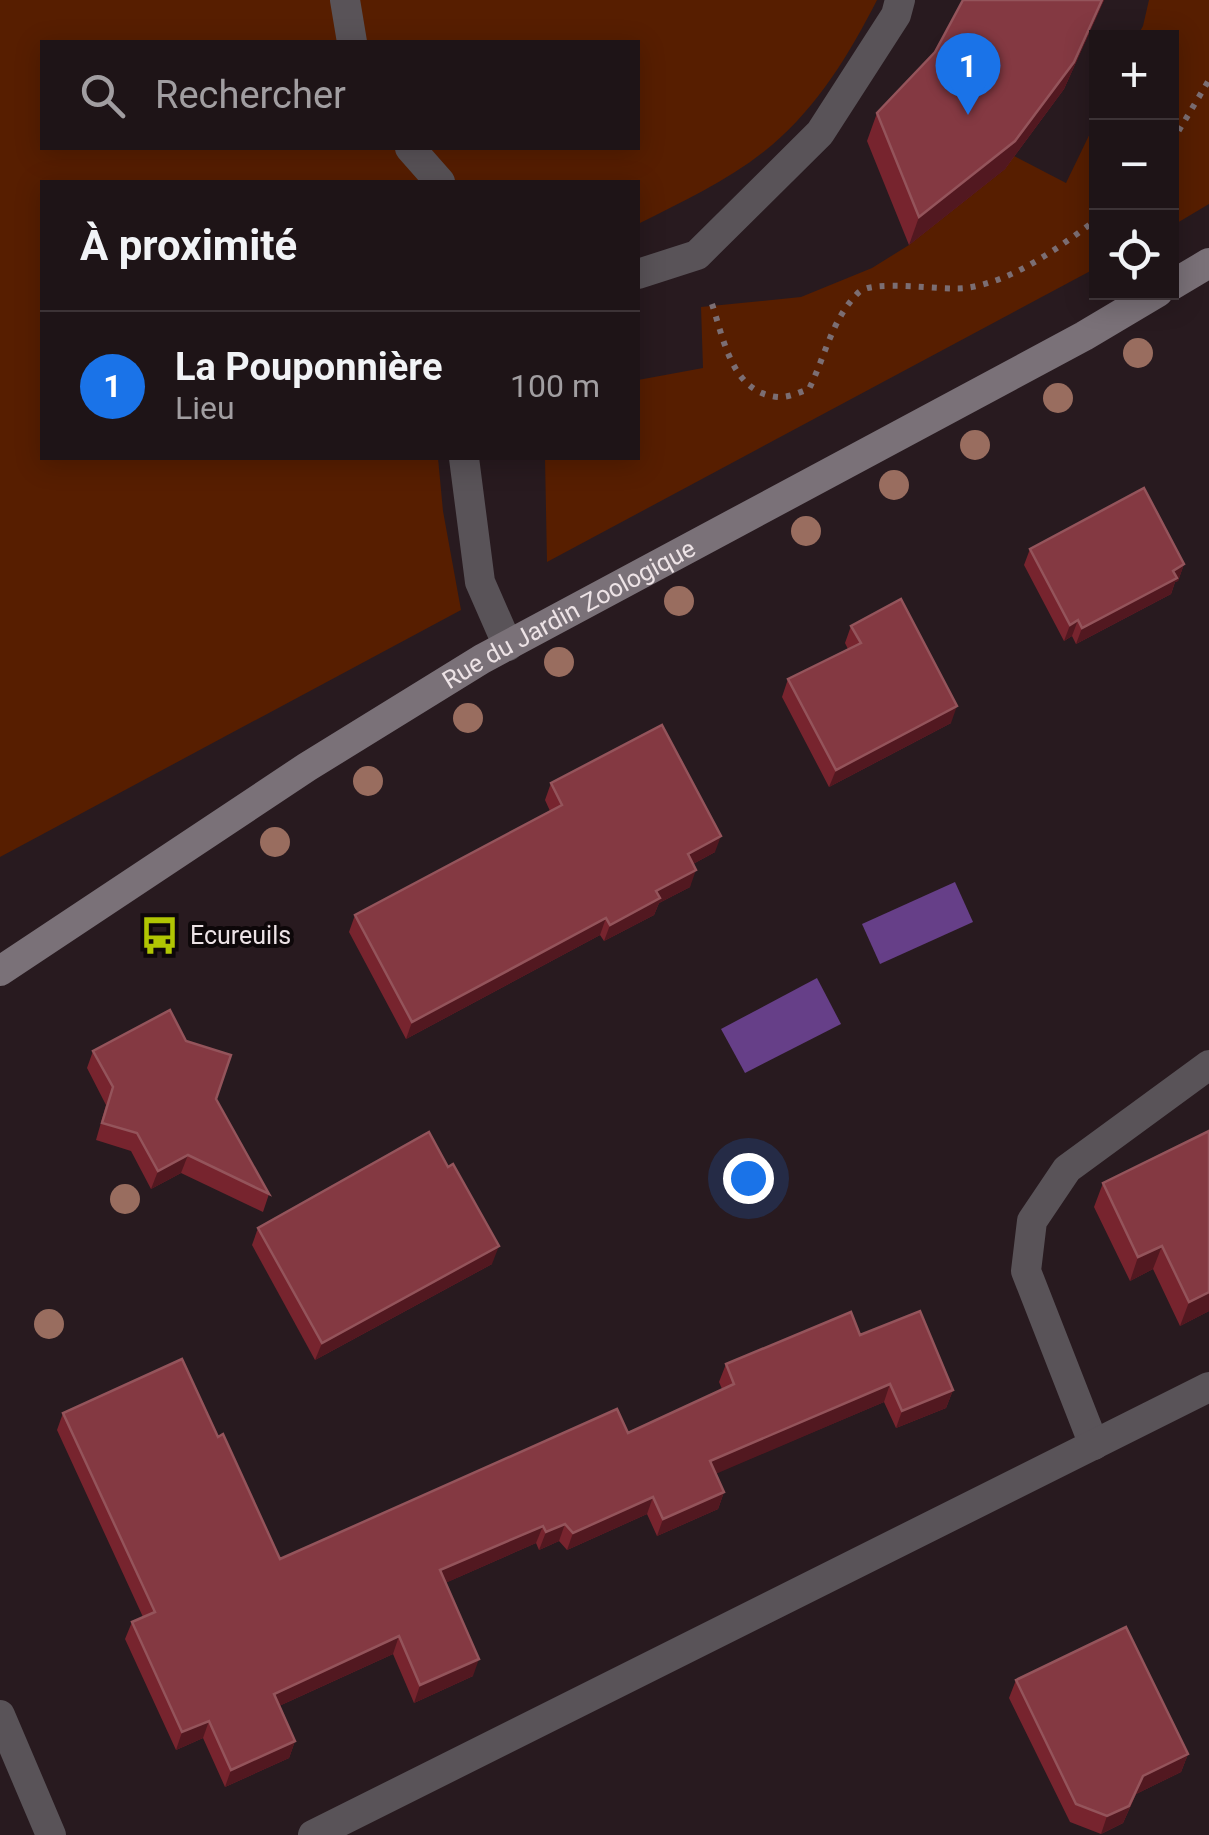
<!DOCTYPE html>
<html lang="fr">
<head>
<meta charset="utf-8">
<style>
  :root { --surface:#1e1417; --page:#2b2124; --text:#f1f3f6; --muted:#a19ea1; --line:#3c3336; --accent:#1a73e8 }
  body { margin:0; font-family:Roboto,sans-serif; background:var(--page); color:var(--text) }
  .controls { position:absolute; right:30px; top:30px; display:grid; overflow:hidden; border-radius:0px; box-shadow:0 5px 25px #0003 }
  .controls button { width:90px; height:90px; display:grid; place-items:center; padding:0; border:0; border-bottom:2px solid var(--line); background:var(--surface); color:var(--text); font:50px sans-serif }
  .you { position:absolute; left:748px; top:1178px; width:35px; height:35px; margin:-25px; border:8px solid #fff; border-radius:50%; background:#1a73e8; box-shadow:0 0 0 15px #1a73e833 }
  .badge { display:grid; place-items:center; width:65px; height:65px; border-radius:50%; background:var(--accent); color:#fff; font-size:32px; font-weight:700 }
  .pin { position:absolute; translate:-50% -82px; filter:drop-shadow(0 2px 5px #0008) }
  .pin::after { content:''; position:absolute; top:52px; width:35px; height:30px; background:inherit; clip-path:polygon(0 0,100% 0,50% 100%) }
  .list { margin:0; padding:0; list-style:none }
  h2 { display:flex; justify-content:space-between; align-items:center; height:130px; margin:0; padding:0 40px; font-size:42px }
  h2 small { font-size:32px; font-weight:400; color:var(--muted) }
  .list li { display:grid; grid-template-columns:65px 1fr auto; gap:30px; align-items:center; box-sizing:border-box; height:150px; padding:0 40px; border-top:2px solid var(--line) }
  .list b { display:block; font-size:38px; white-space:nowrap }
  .list p { margin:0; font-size:32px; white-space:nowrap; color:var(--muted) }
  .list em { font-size:32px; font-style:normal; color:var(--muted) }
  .icon { flex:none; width:55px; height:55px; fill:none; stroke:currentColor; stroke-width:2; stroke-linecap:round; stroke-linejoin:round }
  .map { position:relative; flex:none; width:1209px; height:1835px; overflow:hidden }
  .search { position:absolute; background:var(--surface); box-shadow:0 5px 25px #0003; left:40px; top:40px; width:600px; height:110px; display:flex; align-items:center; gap:25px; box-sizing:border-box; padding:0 35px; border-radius:0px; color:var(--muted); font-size:38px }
  .panel { position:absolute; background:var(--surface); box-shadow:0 5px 25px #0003; left:40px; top:180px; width:600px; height:280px; border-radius:0px }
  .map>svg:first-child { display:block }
</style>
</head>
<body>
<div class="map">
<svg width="1209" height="1835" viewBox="0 0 1209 1835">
  <rect width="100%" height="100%" fill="#281a1f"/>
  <g fill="#571e00" fill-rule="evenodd">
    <path d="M 0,0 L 877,0 C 850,53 818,106 772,145 C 732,179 684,201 638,224 L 638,182 L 42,182 L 42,458 L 438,458 L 443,511 L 461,610 L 0,857 ZM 42,42 L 638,42 L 638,148 L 42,148 Z"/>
    <path d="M 1149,0 L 1209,0 L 1209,204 L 1172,226 L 1172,38 L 1137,37 L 1143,26 Z"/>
    <path d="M 1096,121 L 1096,268 L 547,562 L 545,458 L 638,458 L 638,380 L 703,368 L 701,307 L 801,297 L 872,268 L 909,245 L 1005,169 L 1014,156 L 1066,183 Z"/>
  </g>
  <g fill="#663f88">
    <path d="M 955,882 L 973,922 L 880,964 L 862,924 Z"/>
    <path d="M 817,978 L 841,1024 L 745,1073 L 721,1029 Z"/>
  </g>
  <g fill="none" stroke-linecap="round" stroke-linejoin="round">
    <g stroke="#7b6e73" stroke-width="6" stroke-dasharray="5 8" stroke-linecap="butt">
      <path d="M 1172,142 L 1209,80"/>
      <path d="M 712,304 C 724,340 732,393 778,397 C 788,398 800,392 809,389 C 825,357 832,318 859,292 C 874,279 942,291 966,288 C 1014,281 1058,248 1096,220"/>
    </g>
    <g stroke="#595358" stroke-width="30">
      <path d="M 345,0 L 352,42"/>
      <path d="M 410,148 L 440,182"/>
      <path d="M 638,274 L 697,255 L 820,133 L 896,15 L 900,0"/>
      <path d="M 464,458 L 480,582 L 508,646"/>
      <path d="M 1094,1445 L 1026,1271 L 1032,1221 L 1067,1169 L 1209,1065"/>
      <path d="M 313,1835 L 1209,1387"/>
    </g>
    <path stroke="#595358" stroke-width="30" d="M 0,1715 L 51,1835"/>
    <g stroke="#7a7178" stroke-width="30">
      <path d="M 1172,285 L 1209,263"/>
      <path id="s1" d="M 0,971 L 307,767 L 482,659 L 1084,336 L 1158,292"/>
    </g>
  </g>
  <g fill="#996d5f">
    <circle cx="1138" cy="353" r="15"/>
    <circle cx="1058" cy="398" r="15"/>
    <circle cx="975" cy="445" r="15"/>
    <circle cx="894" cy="485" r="15"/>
    <circle cx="806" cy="531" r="15"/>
    <circle cx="679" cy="601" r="15"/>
    <circle cx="559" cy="662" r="15"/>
    <circle cx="468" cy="718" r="15"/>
    <circle cx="368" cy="781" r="15"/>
    <circle cx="275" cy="842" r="15"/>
    <circle cx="125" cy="1199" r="15"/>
    <circle cx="49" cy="1324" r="15"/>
  </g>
  <g fill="#77242e">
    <path d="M 963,0 L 1104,0 L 1064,89 L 1005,169 L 909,245 L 867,141 L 877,113 L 935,52 Z"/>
    <path d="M 1030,549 L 1184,564 L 1178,581 L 1175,582 L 1171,594 L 1076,644 L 1072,636 L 1064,641 L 1024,565 Z"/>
    <path d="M 851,626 L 951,723 L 829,787 L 782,697 L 788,679 L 848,649 L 845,643 Z"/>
    <path d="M 551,783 L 715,852 L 693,864 L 690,887 L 659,903 L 654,915 L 604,941 L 600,935 L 406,1039 L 349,932 L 355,915 L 550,811 L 545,800 Z"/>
    <path d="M 93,1051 L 216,1099 L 269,1194 L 263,1212 L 181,1173 L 151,1189 L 131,1151 L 96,1140 L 106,1105 L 87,1068 Z"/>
    <path d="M 1209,1131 L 1209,1311 L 1180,1326 L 1153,1269 L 1130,1281 L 1094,1207 L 1103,1183 Z"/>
    <path d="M 258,1228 L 492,1264 L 315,1360 L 252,1245 Z"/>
    <path d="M 860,1335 L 953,1390 L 946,1408 L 896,1428 L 884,1402 L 716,1473 L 724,1492 L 718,1509 L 657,1536 L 647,1514 L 567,1550 L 559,1541 L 539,1550 L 536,1543 L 445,1583 L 473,1676 L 414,1703 L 393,1654 L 279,1706 L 295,1741 L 289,1758 L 225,1787 L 203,1738 L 176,1750 L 125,1639 L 132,1622 L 143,1617 L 57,1430 L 63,1413 L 218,1437 L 280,1559 L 628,1433 L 722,1389 L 719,1382 L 726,1364 Z"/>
    <path d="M 1016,1680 L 1188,1754 L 1181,1772 L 1136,1794 L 1123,1823 L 1101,1834 L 1070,1822 L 1009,1698 Z"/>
  </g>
  <g fill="#521820">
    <path d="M 1102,0 L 1104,0 L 1064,89 L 1005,169 L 909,245 L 919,217 Z"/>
    <path d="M 1184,564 L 1178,581 L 1175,582 L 1171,594 L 1076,644 L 1082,628 Z"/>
    <path d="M 1078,620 L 1072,636 L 1064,641 L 1070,625 Z"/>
    <path d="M 957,706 L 951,723 L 829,787 L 836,770 Z"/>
    <path d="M 721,836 L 715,852 L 682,870 L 688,854 Z"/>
    <path d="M 696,870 L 690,887 L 659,903 L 654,915 L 604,941 L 610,925 L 656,891 Z"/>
    <path d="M 606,918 L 600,935 L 406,1039 L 412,1022 Z"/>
    <path d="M 188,1155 L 181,1173 L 151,1189 L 158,1171 Z"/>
    <path d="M 499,1246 L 492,1264 L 315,1360 L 322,1343 Z"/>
    <path d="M 1162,1246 L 1153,1269 L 1130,1281 L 1138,1257 Z"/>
    <path d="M 1209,1292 L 1209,1311 L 1180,1326 L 1189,1302 Z"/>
    <path d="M 890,1384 L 884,1402 L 704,1479 L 710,1461 Z"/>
    <path d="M 953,1390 L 946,1408 L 896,1428 L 902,1411 Z"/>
    <path d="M 724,1492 L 718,1509 L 657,1536 L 663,1519 Z"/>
    <path d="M 653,1497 L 647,1514 L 567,1550 L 573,1533 Z"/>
    <path d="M 565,1524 L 559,1541 L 539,1550 L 546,1532 Z"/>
    <path d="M 543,1526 L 536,1543 L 434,1588 L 440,1570 Z"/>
    <path d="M 399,1636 L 393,1654 L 268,1711 L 274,1694 Z"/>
    <path d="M 479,1659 L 473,1676 L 414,1703 L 420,1685 Z"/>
    <path d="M 209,1721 L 203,1738 L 176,1750 L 182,1732 Z"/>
    <path d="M 295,1741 L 289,1758 L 225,1787 L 231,1770 Z"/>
    <path d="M 1188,1754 L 1181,1772 L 1136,1794 L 1123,1823 L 1101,1834 L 1107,1816 L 1143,1776 Z"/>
  </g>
  <g fill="#843942" stroke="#94545b" stroke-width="2.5">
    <path d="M 963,0 L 1102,0 L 1074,62 L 1015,141 L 919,217 L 877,113 L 935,52 Z"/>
    <path d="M 1144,488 L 1184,564 L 1173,571 L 1177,578 L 1082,628 L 1078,620 L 1070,625 L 1030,549 Z"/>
    <path d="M 901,599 L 957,706 L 836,770 L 788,679 L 861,643 L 851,626 Z"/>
    <path d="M 662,725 L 721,836 L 688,854 L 696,870 L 656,891 L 660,898 L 610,925 L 606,918 L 412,1022 L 355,915 L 562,805 L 551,783 Z"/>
    <path d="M 170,1010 L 186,1041 L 231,1055 L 216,1099 L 269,1194 L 188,1155 L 158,1171 L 137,1133 L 102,1123 L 113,1087 L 93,1051 Z"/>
    <path d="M 1209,1131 L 1209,1292 L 1189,1302 L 1162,1246 L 1138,1257 L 1103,1183 Z"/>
    <path d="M 429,1132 L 448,1167 L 453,1164 L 499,1246 L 322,1343 L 258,1228 Z"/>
    <path d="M 920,1311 L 953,1390 L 902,1411 L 890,1384 L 710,1461 L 724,1492 L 663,1519 L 653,1497 L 573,1533 L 565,1524 L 546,1532 L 543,1526 L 440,1570 L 479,1659 L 420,1685 L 399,1636 L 274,1694 L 295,1741 L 231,1770 L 209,1721 L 182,1732 L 132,1622 L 155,1612 L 63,1413 L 182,1359 L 218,1437 L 223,1434 L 280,1559 L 617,1409 L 628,1433 L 734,1384 L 726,1364 L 851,1312 L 860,1335 Z"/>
    <path d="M 1126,1627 L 1188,1754 L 1143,1776 L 1129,1806 L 1107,1816 L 1076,1804 L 1016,1680 Z"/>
  </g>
  <defs>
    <symbol id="bus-bare" viewBox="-9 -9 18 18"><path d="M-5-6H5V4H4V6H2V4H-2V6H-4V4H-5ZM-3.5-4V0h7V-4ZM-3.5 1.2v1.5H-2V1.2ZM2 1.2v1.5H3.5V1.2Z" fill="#b0c503" stroke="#0d0709" stroke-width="2.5" paint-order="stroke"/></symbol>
  </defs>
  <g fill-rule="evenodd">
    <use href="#bus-bare" x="132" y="908" width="55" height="55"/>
  </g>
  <g text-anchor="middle" stroke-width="8" stroke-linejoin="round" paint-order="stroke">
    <g font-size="25" fill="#ede3e6" stroke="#0d0709">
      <text dy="9" stroke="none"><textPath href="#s1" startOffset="672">Rue du Jardin Zoologique</textPath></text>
    </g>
    <g font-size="25" fill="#ede3e6" stroke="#0d0709" text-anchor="start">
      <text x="190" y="944">Ecureuils</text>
    </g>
  </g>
</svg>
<div class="controls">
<button>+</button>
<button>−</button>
<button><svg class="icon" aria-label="locate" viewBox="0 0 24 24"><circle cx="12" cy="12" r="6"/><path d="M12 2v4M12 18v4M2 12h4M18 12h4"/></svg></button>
</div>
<div class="you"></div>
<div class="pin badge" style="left:968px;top:115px">1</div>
<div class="search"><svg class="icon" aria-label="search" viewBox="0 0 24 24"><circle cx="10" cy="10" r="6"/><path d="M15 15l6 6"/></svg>Rechercher</div>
<section class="panel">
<h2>À proximité<small></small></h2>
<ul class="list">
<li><span class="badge">1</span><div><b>La Pouponnière</b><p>Lieu</p></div><em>100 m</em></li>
</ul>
</section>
</div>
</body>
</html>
